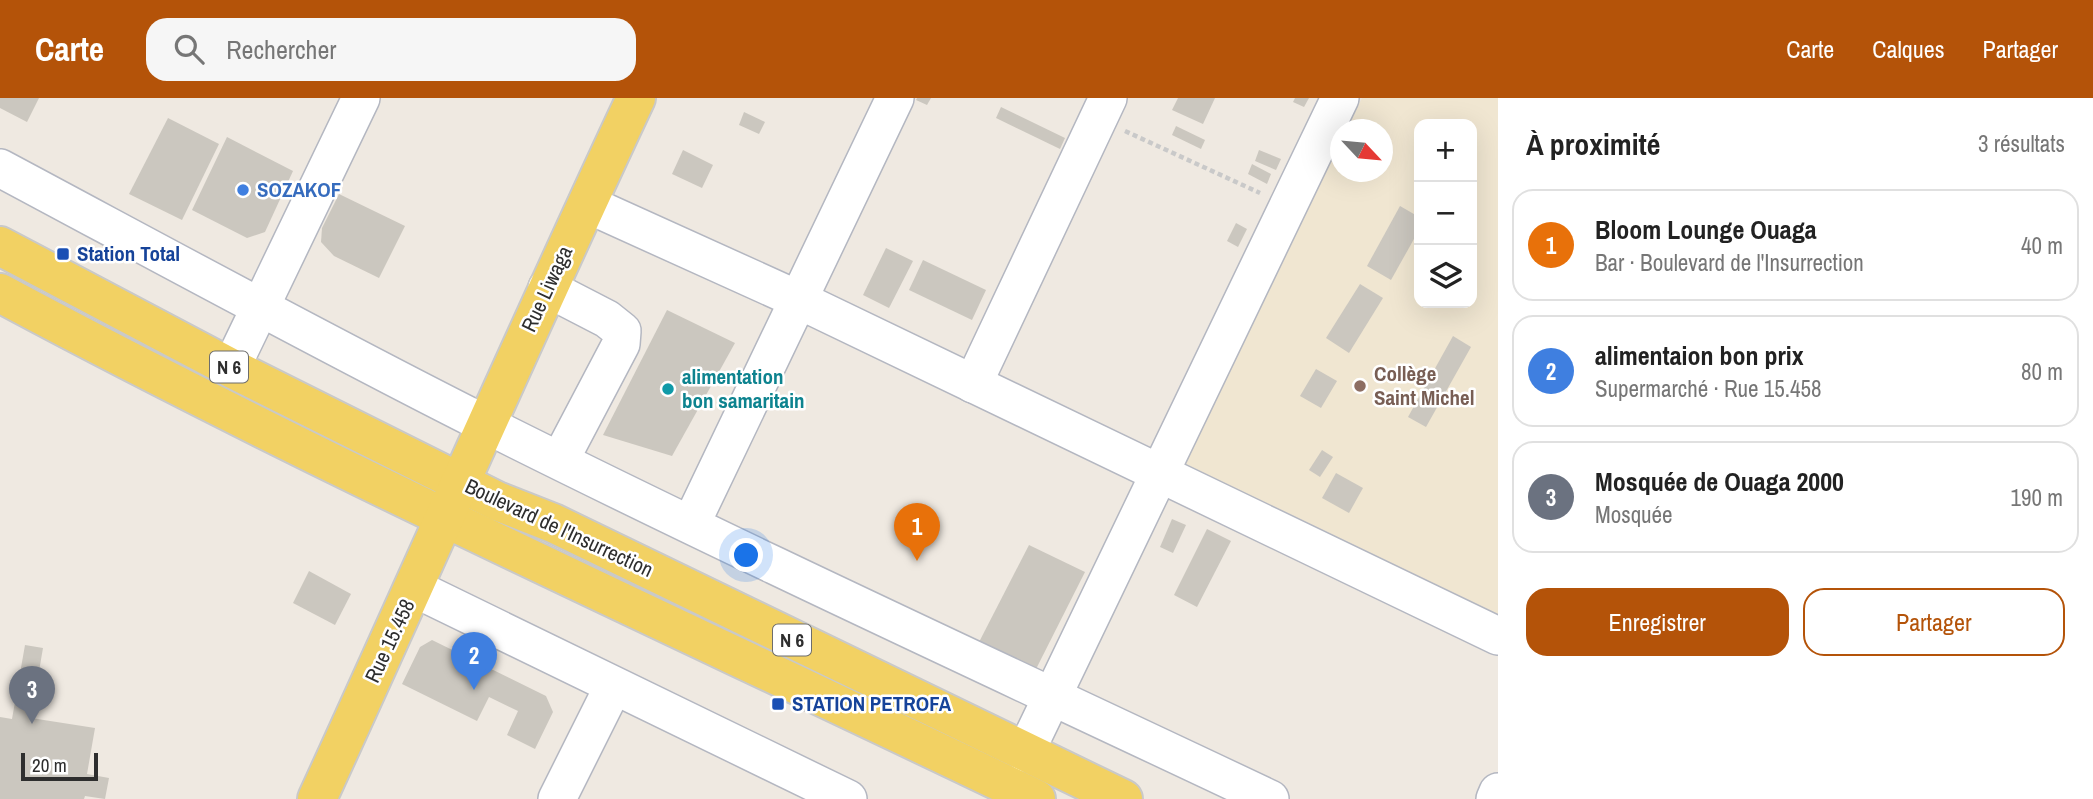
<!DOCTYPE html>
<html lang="fr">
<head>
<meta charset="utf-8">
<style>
  :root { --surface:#fff; --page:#f6f6f6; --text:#222; --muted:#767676; --line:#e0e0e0; --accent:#b45309 }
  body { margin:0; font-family:"Archivo Narrow",sans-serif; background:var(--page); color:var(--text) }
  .controls { position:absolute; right:21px; top:21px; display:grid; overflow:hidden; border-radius:14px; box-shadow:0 7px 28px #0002 }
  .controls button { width:63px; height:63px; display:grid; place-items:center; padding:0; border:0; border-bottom:2px solid var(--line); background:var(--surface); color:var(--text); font:35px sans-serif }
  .compass { position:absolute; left:1330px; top:21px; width:63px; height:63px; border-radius:50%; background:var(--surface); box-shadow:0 7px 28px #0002; rotate:116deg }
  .scale { position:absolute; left:21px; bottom:18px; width:77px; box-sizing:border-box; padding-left:7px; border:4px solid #2e2e2e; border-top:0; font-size:19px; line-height:24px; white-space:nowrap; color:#2e2e2e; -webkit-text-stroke:5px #fff; paint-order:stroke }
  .you { position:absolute; left:747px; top:458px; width:24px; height:24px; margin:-18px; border:5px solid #fff; border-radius:50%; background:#1a73e8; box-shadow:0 0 0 10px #1a73e833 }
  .badge { display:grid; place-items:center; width:46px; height:46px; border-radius:50%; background:var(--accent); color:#fff; font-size:23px; font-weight:700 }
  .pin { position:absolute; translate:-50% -58px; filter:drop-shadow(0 2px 4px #0008) }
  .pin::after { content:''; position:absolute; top:37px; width:24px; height:21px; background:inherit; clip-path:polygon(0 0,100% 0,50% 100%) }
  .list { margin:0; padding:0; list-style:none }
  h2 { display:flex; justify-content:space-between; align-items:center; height:91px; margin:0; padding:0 28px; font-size:30px }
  h2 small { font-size:23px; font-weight:400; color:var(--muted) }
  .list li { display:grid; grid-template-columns:46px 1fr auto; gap:21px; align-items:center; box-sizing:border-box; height:112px; margin:0 14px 14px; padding:0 14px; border:2px solid var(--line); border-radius:21px }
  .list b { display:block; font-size:26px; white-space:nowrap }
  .list p { margin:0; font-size:23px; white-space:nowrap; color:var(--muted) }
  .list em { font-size:23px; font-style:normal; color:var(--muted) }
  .actions { display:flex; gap:14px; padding:21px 28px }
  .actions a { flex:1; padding:16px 0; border:2px solid var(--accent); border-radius:21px; text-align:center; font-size:24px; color:var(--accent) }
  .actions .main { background:var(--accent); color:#fff }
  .icon { flex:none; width:38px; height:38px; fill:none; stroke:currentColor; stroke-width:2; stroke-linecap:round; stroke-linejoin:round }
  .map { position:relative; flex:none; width:1498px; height:701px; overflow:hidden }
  header { display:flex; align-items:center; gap:42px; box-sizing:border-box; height:98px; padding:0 35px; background:var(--accent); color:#fff }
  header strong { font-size:33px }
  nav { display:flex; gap:38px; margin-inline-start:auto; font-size:24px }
  .search { width:490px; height:63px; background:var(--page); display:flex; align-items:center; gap:18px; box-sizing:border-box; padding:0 24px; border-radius:21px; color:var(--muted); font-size:26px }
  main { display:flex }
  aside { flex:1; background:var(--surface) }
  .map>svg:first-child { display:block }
</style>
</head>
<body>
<header>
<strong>Carte</strong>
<div class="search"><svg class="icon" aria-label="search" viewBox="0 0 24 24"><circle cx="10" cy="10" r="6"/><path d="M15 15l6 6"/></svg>Rechercher</div>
<nav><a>Carte</a><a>Calques</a><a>Partager</a></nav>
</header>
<main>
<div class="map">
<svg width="1498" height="701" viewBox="0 0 1498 701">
  <rect width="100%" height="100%" fill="#efe9e1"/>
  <path fill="#f0e6d1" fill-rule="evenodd" d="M 1362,0 L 1498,0 L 1498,524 L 1181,372 L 1340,45 L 1340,74 L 1382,74 L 1382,32 L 1347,31 ZM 1419,26 L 1472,26 L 1472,205 L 1419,205 Z"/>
  <g fill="#cbc7bf">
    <path d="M 0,0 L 39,0 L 27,24 L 0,10 Z"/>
    <path d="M 917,0 L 931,0 L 927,7 L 916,2 Z"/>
    <path d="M 1178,0 L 1215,0 L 1203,26 L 1172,12 Z"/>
    <path d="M 1295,0 L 1309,0 L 1304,9 L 1293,4 Z"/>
    <path d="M 1001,9 L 1065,40 L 1060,51 L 996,20 Z"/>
    <path d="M 744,14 L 765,24 L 759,36 L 739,27 Z"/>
    <path d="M 168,20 L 219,46 L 182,122 L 129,96 Z"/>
    <path d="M 1176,28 L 1205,42 L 1201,51 L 1172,37 Z"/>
    <path d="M 227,39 L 293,73 L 265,134 L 247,140 L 192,112 Z"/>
    <path d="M 683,52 L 713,67 L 702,90 L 672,76 Z"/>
    <path d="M 1259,52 L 1281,61 L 1276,72 L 1255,63 Z"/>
    <path d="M 1252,66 L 1271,76 L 1267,86 L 1248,76 Z"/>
    <path d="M 339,96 L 405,128 L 379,180 L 334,158 L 321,144 L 322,130 Z"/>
    <path d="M 1400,108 L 1419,119 L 1419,132 L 1391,182 L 1367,168 Z"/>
    <path d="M 1236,125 L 1247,131 L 1238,149 L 1227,143 Z"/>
    <path d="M 886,150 L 913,163 L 889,210 L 863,197 Z"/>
    <path d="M 923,162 L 986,192 L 972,222 L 909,192 Z"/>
    <path d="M 1360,186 L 1383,200 L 1349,255 L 1326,240 Z"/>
    <path d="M 667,212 L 735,245 L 672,358 L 603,337 Z"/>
    <path d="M 1453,238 L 1471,249 L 1426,329 L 1408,319 Z"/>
    <path d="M 1316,271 L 1337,283 L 1321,310 L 1300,298 Z"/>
    <path d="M 1322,352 L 1333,359 L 1320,379 L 1309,372 Z"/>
    <path d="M 1336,375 L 1363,390 L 1349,415 L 1322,400 Z"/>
    <path d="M 1172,421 L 1186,427 L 1173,455 L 1160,449 Z"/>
    <path d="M 1207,431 L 1231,443 L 1197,509 L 1174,497 Z"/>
    <path d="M 1029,447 L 1085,474 L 1034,575 L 977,548 Z"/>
    <path d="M 309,473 L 351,496 L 335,527 L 293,505 Z"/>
    <path d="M 432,542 L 546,598 L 553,614 L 535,651 L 507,637 L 518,613 L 489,599 L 477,623 L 402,586 L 420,549 Z"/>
    <path d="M 25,547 L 43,550 L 31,620 L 95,630 L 87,676 L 109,680 L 105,701 L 85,698 L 84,701 L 0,701 L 0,619 L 12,621 Z"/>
  </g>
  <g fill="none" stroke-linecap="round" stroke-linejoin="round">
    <defs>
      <g id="minor">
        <path d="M 0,70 C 161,156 322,244 485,326 C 744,456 1008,577 1270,701"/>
        <path d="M 587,106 L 799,202 L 1498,538"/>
        <path d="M 547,190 L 607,221 L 622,233 L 621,246 L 560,362"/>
        <path d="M 231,270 L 361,0"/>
        <path d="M 973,286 L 1108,0"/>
        <path d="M 691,426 L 895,0"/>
        <path d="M 414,490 L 848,701"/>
        <path d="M 1025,655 L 1340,0"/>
        <path d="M 557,701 L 613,589"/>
        <path d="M 1495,701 L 1498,694"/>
      </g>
      <g id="major">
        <path d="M 0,148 L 231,270 L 497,403 L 553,425 L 1123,701"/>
        <path d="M 0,195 C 339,377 690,534 1036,701"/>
        <path d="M 317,701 C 424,468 527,232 636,0"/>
      </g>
    </defs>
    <use href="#minor" stroke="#b4b7c1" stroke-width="40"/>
    <use href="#major" stroke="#c9c9c9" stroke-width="42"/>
    <path stroke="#c9c9c9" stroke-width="4.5" stroke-dasharray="5 3.5" stroke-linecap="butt" d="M 1125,33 L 1260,95"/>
    <use href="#minor" stroke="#fff" stroke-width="37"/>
    <use href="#major" stroke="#f2d163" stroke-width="38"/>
  </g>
  <circle fill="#3f7fe0" stroke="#fff" stroke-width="2.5" cx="243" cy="92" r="7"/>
  <g fill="#1a4fb4" stroke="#fff" stroke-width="2.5">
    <rect x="56" y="149" width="14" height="14" rx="3.5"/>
    <rect x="771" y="599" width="14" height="14" rx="3.5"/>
  </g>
  <circle fill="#8d6e63" stroke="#fff" stroke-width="2.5" cx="1360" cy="288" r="7"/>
  <circle fill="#0f9aa8" stroke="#fff" stroke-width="2.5" cx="668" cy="291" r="7"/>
  <g text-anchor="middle" stroke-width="5" stroke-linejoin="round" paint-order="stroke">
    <g fill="#fff" stroke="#6d6d6d" stroke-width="2">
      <rect x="210" y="253.5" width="38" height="31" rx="5"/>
      <rect x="773" y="526.5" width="38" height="31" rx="5"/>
    </g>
    <g font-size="19" font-weight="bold" fill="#2e2e2e">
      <text x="229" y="276">N 6</text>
      <text x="792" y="549">N 6</text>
    </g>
    <g font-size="21" font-weight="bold" fill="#366cbe" stroke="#fff" text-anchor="start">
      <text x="257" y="99">SOZAKOF</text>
    </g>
    <g font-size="21" font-weight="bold" fill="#164399" stroke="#fff" text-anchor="start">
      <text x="77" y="163">Station Total</text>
      <text x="792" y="613">STATION PETROFA</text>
    </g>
    <g font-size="21" fill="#2e2e2e" stroke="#fff">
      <text transform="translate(547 191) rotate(-65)" y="7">Rue Liwaga</text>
      <text transform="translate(559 430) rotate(25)" y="7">Boulevard de l'Insurrection</text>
      <text transform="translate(390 543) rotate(-65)" y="7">Rue 15.458</text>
    </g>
    <g font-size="21" font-weight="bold" fill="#785e54" stroke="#fff" text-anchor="start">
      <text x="1374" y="283">Collège<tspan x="1374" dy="24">Saint Michel</tspan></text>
    </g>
    <g font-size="21" font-weight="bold" fill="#0d838f" stroke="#fff" text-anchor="start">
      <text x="682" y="286">alimentation<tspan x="682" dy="24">bon samaritain</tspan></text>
    </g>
  </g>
</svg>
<div class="controls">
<button>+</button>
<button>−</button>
<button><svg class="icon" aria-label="layers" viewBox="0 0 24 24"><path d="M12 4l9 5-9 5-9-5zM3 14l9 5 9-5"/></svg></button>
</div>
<svg class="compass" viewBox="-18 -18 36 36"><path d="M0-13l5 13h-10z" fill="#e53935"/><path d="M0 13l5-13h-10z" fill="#767676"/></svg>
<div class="scale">20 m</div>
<div class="you"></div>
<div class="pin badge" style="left:917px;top:463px;background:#e8710a">1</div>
<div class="pin badge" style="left:474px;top:592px;background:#3f7fe0">2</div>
<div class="pin badge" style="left:32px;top:626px;background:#6b7280">3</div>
</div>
<aside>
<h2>À proximité<small>3 résultats</small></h2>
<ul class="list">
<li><span class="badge" style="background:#e8710a">1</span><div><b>Bloom Lounge Ouaga</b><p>Bar · Boulevard de l'Insurrection</p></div><em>40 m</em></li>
<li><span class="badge" style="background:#3f7fe0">2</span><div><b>alimentaion bon prix</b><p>Supermarché · Rue 15.458</p></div><em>80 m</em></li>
<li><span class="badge" style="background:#6b7280">3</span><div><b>Mosquée de Ouaga 2000</b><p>Mosquée</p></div><em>190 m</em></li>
</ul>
<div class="actions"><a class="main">Enregistrer</a><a>Partager</a></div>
</aside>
</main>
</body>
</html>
